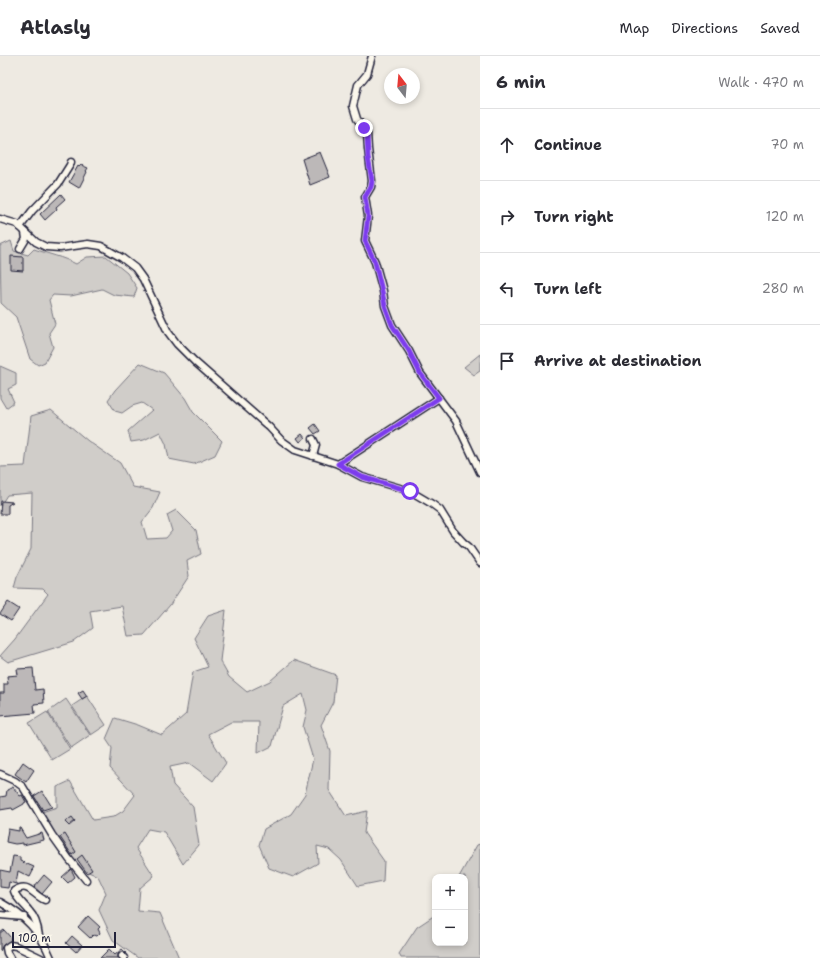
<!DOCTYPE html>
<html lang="en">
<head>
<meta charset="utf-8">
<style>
  :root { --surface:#fff; --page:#f7f7f7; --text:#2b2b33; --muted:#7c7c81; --line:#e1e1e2 }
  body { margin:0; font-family:"Shantell Sans",sans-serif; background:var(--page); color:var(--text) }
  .controls { position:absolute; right:12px; bottom:12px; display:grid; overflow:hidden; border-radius:8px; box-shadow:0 2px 6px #0003 }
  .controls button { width:36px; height:36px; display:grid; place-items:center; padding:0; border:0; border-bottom:1px solid var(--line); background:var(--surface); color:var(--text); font:20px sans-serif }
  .compass { position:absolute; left:384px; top:12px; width:36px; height:36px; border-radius:50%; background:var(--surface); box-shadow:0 2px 6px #0003; rotate:344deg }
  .scale { position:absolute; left:12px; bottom:10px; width:104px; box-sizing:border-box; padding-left:4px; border:2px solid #22223b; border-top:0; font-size:11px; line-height:14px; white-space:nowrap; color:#22223b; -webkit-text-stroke:3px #fbf7ec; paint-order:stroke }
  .stop { position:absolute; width:12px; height:12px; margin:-9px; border:3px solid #7c3aed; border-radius:50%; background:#fff }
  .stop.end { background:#7c3aed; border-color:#fff; box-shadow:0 1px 4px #0008 }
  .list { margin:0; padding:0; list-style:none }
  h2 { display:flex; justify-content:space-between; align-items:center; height:52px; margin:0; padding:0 16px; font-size:17px }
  h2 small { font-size:13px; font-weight:400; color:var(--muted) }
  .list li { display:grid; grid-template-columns:26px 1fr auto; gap:12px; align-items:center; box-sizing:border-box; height:72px; padding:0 16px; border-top:1px solid var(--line) }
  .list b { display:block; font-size:15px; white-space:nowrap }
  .list em { font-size:13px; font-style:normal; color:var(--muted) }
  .icon { flex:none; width:22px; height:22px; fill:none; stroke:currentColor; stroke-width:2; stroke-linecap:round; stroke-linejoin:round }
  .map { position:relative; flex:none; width:480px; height:902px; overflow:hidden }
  header { display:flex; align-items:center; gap:24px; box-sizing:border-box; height:56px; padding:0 20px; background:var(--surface); border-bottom:1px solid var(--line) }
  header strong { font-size:19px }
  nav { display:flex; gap:22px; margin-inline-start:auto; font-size:14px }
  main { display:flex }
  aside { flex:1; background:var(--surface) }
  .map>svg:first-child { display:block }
</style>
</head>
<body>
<header>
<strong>Atlasly</strong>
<nav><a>Map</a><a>Directions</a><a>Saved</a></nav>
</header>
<main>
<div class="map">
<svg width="480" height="902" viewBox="0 0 480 902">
  <rect width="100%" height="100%" fill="#eeeae2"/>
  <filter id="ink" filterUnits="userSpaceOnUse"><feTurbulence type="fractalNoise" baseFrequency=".025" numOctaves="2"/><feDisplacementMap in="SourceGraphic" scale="8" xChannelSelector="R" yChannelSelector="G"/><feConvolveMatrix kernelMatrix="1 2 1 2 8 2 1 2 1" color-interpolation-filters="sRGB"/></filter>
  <g filter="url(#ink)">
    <g fill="#d0cdc9" stroke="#797882">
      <path d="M 11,185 L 14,195 L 28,199 L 34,193 C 48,198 63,201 76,208 L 87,201 L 106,200 L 127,217 L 137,232 L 134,241 L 114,239 L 102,233 L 71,240 L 53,239 L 49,244 L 55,268 L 49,277 L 53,291 L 45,306 L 38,309 L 30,303 L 16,261 L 1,247 L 0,190 Z"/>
      <path d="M 480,298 L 480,315 L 474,319 L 464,311 Z"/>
      <path d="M 140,307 L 164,317 L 185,342 L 193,356 L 222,385 L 215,399 L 194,408 L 169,403 L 166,388 L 160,376 L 144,384 L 131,386 L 128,375 L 152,354 L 142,347 L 132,350 L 122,357 L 115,355 L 108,344 L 115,334 Z"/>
      <path d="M 0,310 L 16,317 L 16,329 L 8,333 L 14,346 L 6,352 L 0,342 Z"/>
      <path d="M 51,354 L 88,385 L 120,407 L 133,431 L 160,436 L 153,452 L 142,466 L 147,483 L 166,482 L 172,475 L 167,459 L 176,454 L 196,474 L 201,498 L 187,505 L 189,520 L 170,549 L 144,579 L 128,580 L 122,550 L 90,555 L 93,572 L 74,586 L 8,606 L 0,600 L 15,583 L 48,538 L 43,533 L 14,532 L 17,521 L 31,493 L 32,437 L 7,439 L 0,450 L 0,411 L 25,410 L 31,360 Z"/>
      <path d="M 226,554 L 220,605 L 229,621 L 247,636 L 270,625 L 294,604 L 336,619 L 333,646 L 321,669 L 330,695 L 329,734 L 346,760 L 367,755 L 364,777 L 384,805 L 383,825 L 358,830 L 341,804 L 329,793 L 317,790 L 318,807 L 293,821 L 269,812 L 259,789 L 264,773 L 291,758 L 305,738 L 313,703 L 303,671 L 307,654 L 303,638 L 283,650 L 272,690 L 258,697 L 259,666 L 231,666 L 208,678 L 226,707 L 213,725 L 189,707 L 170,711 L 173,729 L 193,751 L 199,789 L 183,808 L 164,776 L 148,773 L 136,792 L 154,820 L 140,832 L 138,855 L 160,857 L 179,902 L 138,902 L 113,884 L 99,854 L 106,837 L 98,820 L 76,811 L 39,757 L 57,751 L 57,731 L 70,725 L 93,764 L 113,761 L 123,755 L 135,739 L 110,712 L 112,692 L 106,683 L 115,662 L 138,669 L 162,679 L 186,658 L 193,616 L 208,611 L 194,582 L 208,560 Z"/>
      <path d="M 87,640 L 106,669 L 91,679 L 72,650 Z"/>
      <path d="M 66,643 L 90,679 L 71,692 L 48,656 Z"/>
      <path d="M 47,656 L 70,693 L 52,704 L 29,667 Z"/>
      <path d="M 480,788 L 480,902 L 401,902 L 399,898 L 417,871 L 435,859 L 435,887 L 465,887 L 465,821 L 459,821 L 477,789 Z"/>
    </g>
    <g fill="#bcb8b8" stroke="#22223b">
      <path d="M 320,96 L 330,121 L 310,129 L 302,103 Z"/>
      <path d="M 81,109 L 88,112 L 86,115 L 87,116 L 79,132 L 69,126 L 78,110 L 79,111 Z"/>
      <path d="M 61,138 L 65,143 L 56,151 L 57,153 L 45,164 L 40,158 Z"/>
      <path d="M 11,200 L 23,201 L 23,215 L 11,214 Z"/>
      <path d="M 315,368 L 320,375 L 315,378 L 310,372 Z"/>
      <path d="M 302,378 L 305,382 L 300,386 L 297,382 Z"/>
      <path d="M 1,445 L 13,446 L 8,449 L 8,458 L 0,458 Z"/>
      <path d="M 8,546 L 19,553 L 11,565 L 0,558 Z"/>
      <path d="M 33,612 L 35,634 L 43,633 L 44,647 L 34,648 L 35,657 L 0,660 L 0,637 L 4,637 L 4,628 L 8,628 L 7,620 L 18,619 L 17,613 Z"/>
      <path d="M 83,634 L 87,640 L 82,643 L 78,637 Z"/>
      <path d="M 23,706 L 34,714 L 26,726 L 15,718 Z"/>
      <path d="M 13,731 L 20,740 L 22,739 L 26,746 L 24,747 L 24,748 L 13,754 L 12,752 L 0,754 L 0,741 L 6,740 L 7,734 Z"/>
      <path d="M 42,735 L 52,751 L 43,754 L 34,740 Z"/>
      <path d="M 72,761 L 75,765 L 69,770 L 65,766 Z"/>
      <path d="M 19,772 L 20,772 L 26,782 L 42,777 L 44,784 L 23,789 L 23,787 L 15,788 L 6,786 L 8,773 L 19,775 Z"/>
      <path d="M 65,778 L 76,796 L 72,799 L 60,781 Z"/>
      <path d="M 82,799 L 92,814 L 87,817 L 77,803 Z"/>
      <path d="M 13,800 L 20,801 L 20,805 L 34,811 L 32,814 L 33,815 L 30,821 L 18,815 L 16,828 L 9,826 L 8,832 L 0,831 L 0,814 L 10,816 Z"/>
      <path d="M 71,813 L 75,821 L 68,827 L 62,821 Z"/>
      <path d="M 44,819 L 52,826 L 42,838 L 34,831 Z"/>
      <path d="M 88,860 L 100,871 L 98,873 L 100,877 L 97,880 L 93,879 L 90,882 L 78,871 Z"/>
      <path d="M 4,874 L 11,882 L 10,885 L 3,889 L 0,895 L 0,877 Z"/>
      <path d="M 72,880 L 82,889 L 76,896 L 66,887 Z"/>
      <path d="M 109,893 L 115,899 L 122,893 L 126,897 L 120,896 L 118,898 L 118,902 L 100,902 Z"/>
    </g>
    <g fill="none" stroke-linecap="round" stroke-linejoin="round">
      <defs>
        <g id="street">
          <path d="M 372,0 L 367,18 L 358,29 L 353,50 L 357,63 L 367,77 L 368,93 L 372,125 L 371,131 L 365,141 L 368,160 L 365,185 L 375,206 L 383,235 L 385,250 L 392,269 L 409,295 L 420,317 L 456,365 L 480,416"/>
          <path d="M 0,163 L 17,168 L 36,186 L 46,191 L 60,192 L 88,188 L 101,190 L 122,202 L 135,212 L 143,223 L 168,276 L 177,288 L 195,306 L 269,371 L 281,384 L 295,394 L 338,408"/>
          <path d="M 20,171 L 32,155 L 58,128 L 70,109 L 71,106"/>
          <path d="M 20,193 L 26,183 L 25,176"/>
          <path d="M 439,342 L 338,408 L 362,421 L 410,435 L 432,448 L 440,454 L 453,475 L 463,486 L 469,491 L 480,507"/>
          <path d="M 313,400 L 316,389 L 313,383"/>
          <path d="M 0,718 L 15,725 L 23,731 L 52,779 L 69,803 L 86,824"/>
          <path d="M 0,846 C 25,860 40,875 51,902"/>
          <path d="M 0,859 L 24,861"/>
          <path d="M 39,880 C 38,872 36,862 30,856 C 25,849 17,844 14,835 C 29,825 32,839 45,844"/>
          <path d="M 122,900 L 124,902"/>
          <path d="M 10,902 L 7,897 L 6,892 L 10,889 L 16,890 L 41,902"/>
        </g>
      </defs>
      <use href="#street" stroke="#22223b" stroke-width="9"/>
      <use href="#street" stroke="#fbf7ec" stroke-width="6"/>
    </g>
  </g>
  <g fill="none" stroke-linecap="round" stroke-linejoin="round" filter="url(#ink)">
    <path stroke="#7c3aed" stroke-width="5" d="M 364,72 L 367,77 L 368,101 L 372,125 L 371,131 L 365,141 L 368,160 L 365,185 L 375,206 L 382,235 L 385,250 L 392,269 L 409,295 L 420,317 L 439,342 L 338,408 L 362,421 L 410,435"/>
  </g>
</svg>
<div class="controls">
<button>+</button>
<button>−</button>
</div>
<svg class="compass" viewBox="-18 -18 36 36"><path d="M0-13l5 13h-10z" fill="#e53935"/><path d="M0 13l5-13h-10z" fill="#7c7c81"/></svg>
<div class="scale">100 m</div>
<div class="stop" style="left:410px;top:435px"></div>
<div class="stop end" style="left:364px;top:72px"></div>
</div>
<aside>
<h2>6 min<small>Walk · 470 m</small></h2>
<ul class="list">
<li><svg class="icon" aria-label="ahead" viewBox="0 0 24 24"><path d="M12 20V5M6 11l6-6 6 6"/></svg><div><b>Continue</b></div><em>70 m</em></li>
<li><svg class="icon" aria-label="right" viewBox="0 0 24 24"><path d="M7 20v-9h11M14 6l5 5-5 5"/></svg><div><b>Turn right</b></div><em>120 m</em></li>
<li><svg class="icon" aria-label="left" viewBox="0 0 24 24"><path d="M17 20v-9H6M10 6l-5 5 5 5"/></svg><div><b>Turn left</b></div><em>280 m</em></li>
<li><svg class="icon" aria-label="arrive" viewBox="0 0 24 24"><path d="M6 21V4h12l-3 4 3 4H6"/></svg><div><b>Arrive at destination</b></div></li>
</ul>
</aside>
</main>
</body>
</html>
